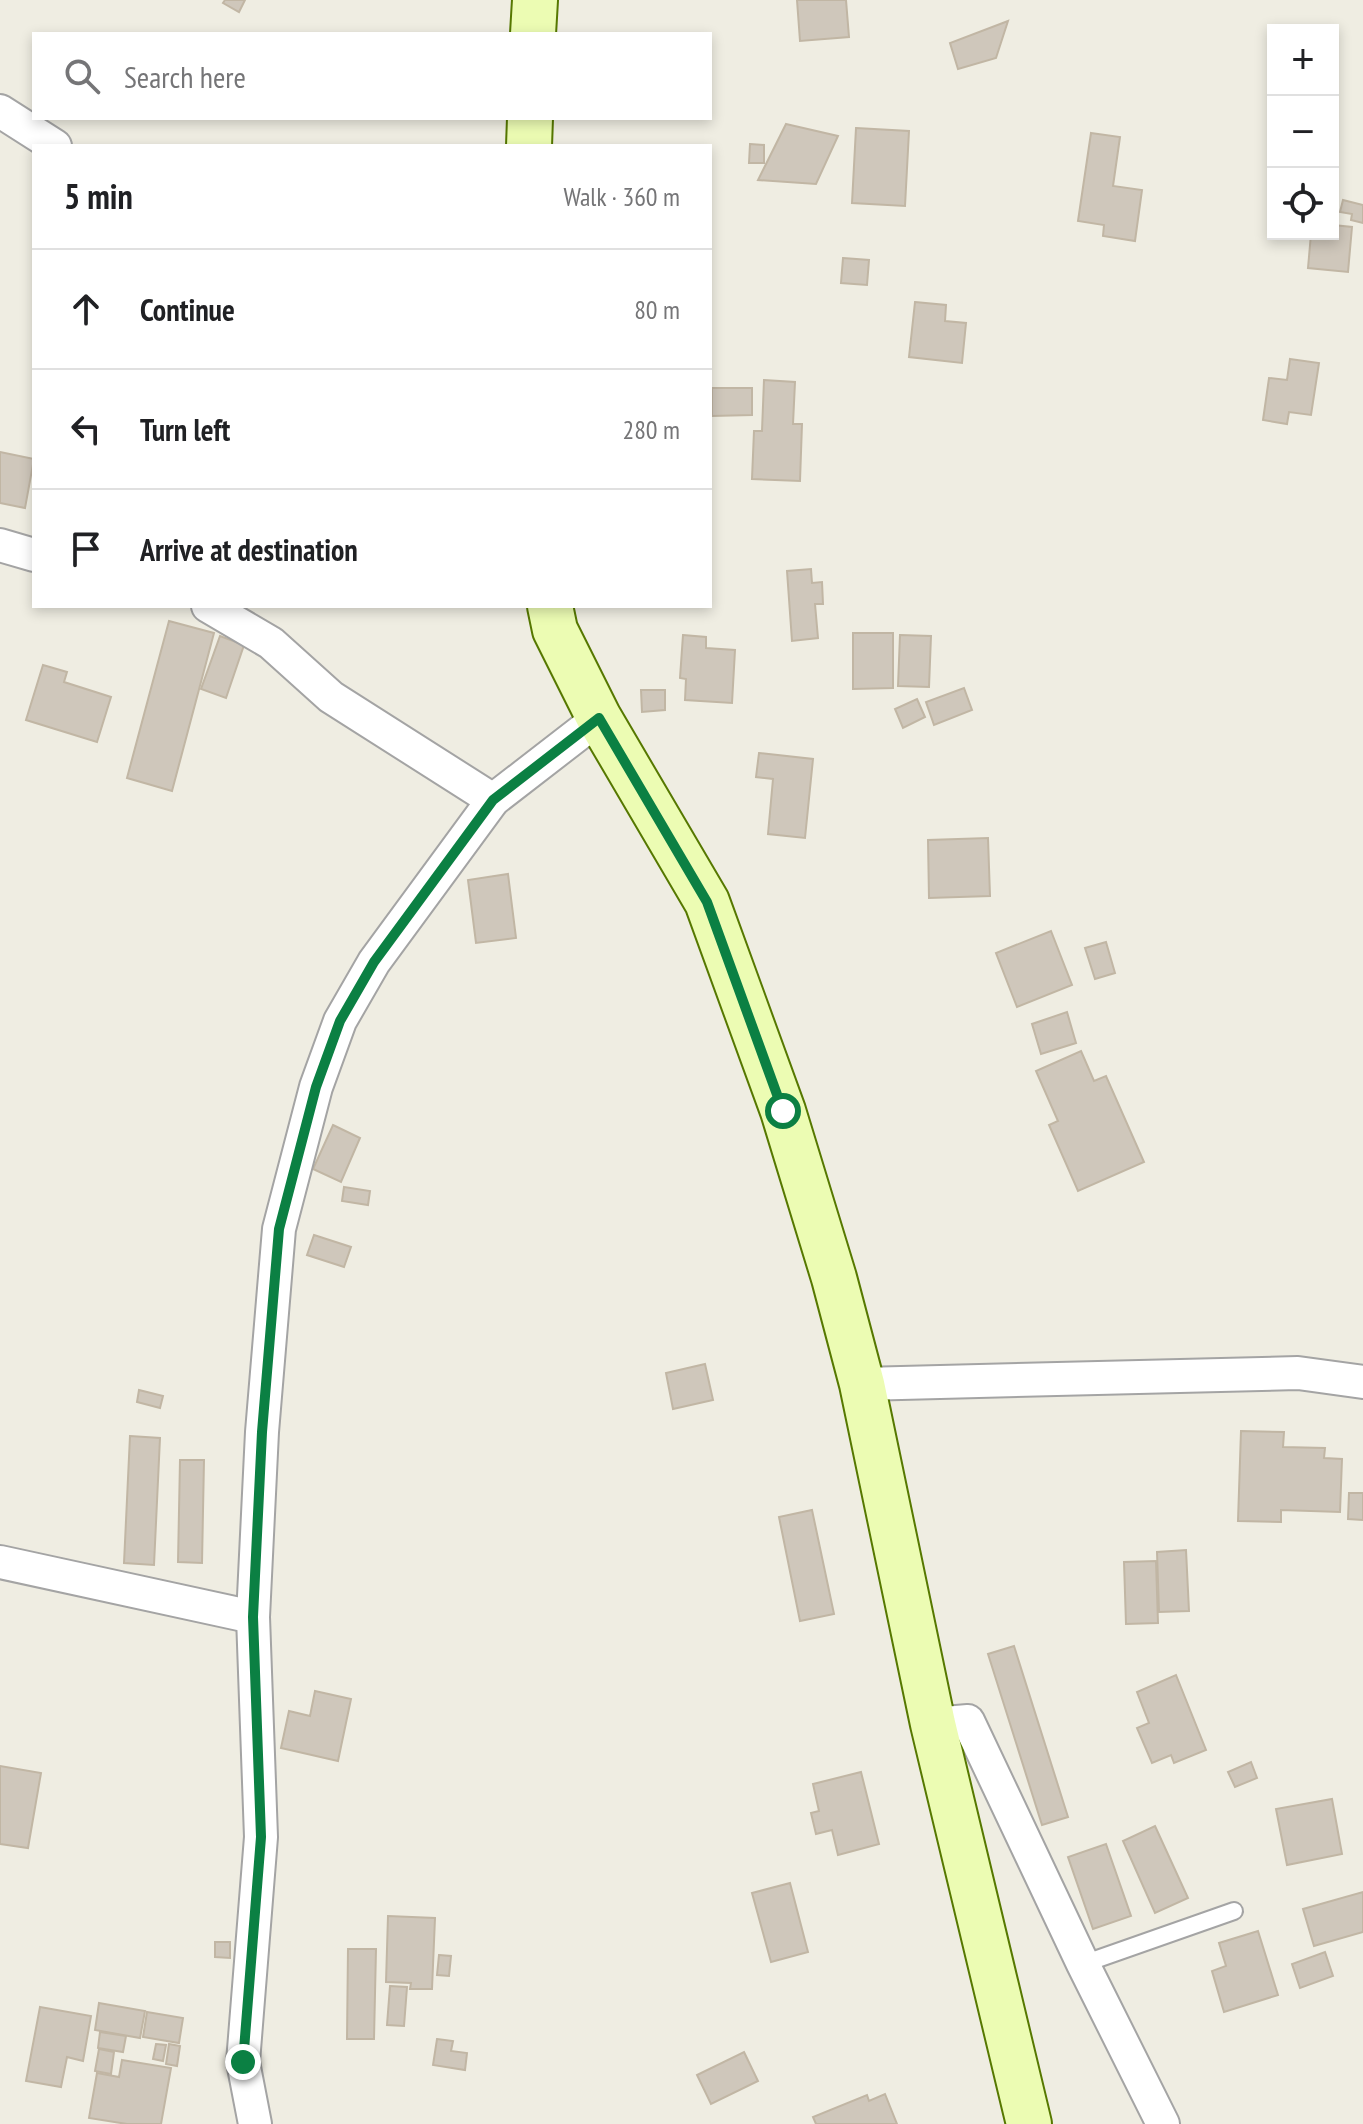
<!DOCTYPE html>
<html lang="en">
<head>
<meta charset="utf-8">
<style>
  :root { --surface:#fff; --page:#f2f2f2; --text:#202124; --muted:#757577; --line:#e0e0e0 }
  body { margin:0; font-family:"PT Sans Narrow",sans-serif; background:var(--page); color:var(--text) }
  .controls { position:absolute; right:24px; top:24px; display:grid; overflow:hidden; border-radius:0px; box-shadow:0 4px 12px #0003 }
  .controls button { width:72px; height:72px; display:grid; place-items:center; padding:0; border:0; border-bottom:2px solid var(--line); background:var(--surface); color:var(--text); font:40px sans-serif }
  .stop { position:absolute; width:24px; height:24px; margin:-18px; border:6px solid #0b8043; border-radius:50%; background:#fff }
  .stop.end { background:#0b8043; border-color:#fff; box-shadow:0 2px 8px #0008 }
  .list { margin:0; padding:0; list-style:none }
  h2 { display:flex; justify-content:space-between; align-items:center; height:104px; margin:0; padding:0 32px; font-size:34px }
  h2 small { font-size:26px; font-weight:400; color:var(--muted) }
  .list li { display:grid; grid-template-columns:52px 1fr auto; gap:24px; align-items:center; box-sizing:border-box; height:120px; padding:0 32px; border-top:2px solid var(--line) }
  .list b { display:block; font-size:30px; white-space:nowrap }
  .list em { font-size:26px; font-style:normal; color:var(--muted) }
  .icon { flex:none; width:44px; height:44px; fill:none; stroke:currentColor; stroke-width:2; stroke-linecap:round; stroke-linejoin:round }
  .map { position:relative; flex:none; width:1363px; height:2124px; overflow:hidden }
  .search { position:absolute; background:var(--surface); box-shadow:0 4px 12px #0003; left:32px; top:32px; width:680px; height:88px; display:flex; align-items:center; gap:20px; box-sizing:border-box; padding:0 28px; border-radius:0px; color:var(--muted); font-size:30px }
  .panel { position:absolute; background:var(--surface); box-shadow:0 4px 12px #0003; left:32px; top:144px; width:680px; height:464px; border-radius:0px }
  .map>svg:first-child { display:block }
</style>
</head>
<body>
<div class="map">
<svg width="1363" height="2124" viewBox="0 0 1363 2124">
  <rect width="100%" height="100%" fill="#efede2"/>
  <g fill="#cfc7bb" stroke="#c1b6a4" stroke-width="2">
    <path d="M 225,0 L 245,0 L 239,12 L 223,3 Z"/>
    <path d="M 797,0 L 846,0 L 849,37 L 800,41 Z"/>
    <path d="M 1008,21 L 996,58 L 958,69 L 950,43 Z"/>
    <path d="M 786,124 L 838,136 L 816,184 L 758,180 Z"/>
    <path d="M 856,128 L 909,131 L 905,206 L 852,203 Z"/>
    <path d="M 1091,133 L 1120,137 L 1113,186 L 1142,190 L 1135,241 L 1103,236 L 1104,225 L 1078,221 Z"/>
    <path d="M 750,144 L 764,145 L 764,163 L 749,163 Z"/>
    <path d="M 1343,200 L 1363,205 L 1363,223 L 1351,220 L 1352,214 L 1340,212 Z"/>
    <path d="M 1333,225 L 1352,227 L 1348,272 L 1308,268 L 1311,234 L 1333,234 Z"/>
    <path d="M 843,258 L 869,260 L 867,285 L 841,283 Z"/>
    <path d="M 915,302 L 946,305 L 945,321 L 966,323 L 962,363 L 909,357 Z"/>
    <path d="M 1290,359 L 1319,363 L 1311,415 L 1289,412 L 1287,424 L 1263,420 L 1269,378 L 1287,380 Z"/>
    <path d="M 764,380 L 795,382 L 793,424 L 802,424 L 800,481 L 752,479 L 754,431 L 762,431 Z"/>
    <path d="M 712,388 L 752,388 L 752,415 L 712,416 Z"/>
    <path d="M 0,452 L 34,459 L 25,508 L 0,503 Z"/>
    <path d="M 811,569 L 812,583 L 822,582 L 823,604 L 815,604 L 818,638 L 792,641 L 787,571 Z"/>
    <path d="M 169,621 L 214,633 L 172,791 L 127,778 Z"/>
    <path d="M 853,633 L 893,633 L 893,688 L 853,689 Z"/>
    <path d="M 683,635 L 706,637 L 706,648 L 735,650 L 732,703 L 685,700 L 686,679 L 680,678 Z"/>
    <path d="M 900,635 L 931,636 L 929,687 L 898,686 Z"/>
    <path d="M 220,636 L 244,645 L 226,698 L 201,689 Z"/>
    <path d="M 43,665 L 67,672 L 64,682 L 111,697 L 97,742 L 26,720 Z"/>
    <path d="M 964,688 L 972,710 L 934,725 L 926,702 Z"/>
    <path d="M 641,690 L 665,690 L 665,710 L 642,712 Z"/>
    <path d="M 917,699 L 925,717 L 903,728 L 895,709 Z"/>
    <path d="M 759,753 L 813,759 L 805,838 L 768,834 L 773,779 L 756,777 Z"/>
    <path d="M 988,838 L 990,896 L 929,898 L 928,840 Z"/>
    <path d="M 508,874 L 516,938 L 476,943 L 468,880 Z"/>
    <path d="M 1051,931 L 1072,985 L 1017,1007 L 996,953 Z"/>
    <path d="M 1106,942 L 1115,973 L 1095,979 L 1085,948 Z"/>
    <path d="M 1067,1012 L 1076,1043 L 1041,1054 L 1032,1024 Z"/>
    <path d="M 1081,1051 L 1094,1081 L 1106,1076 L 1144,1162 L 1078,1191 L 1049,1125 L 1058,1121 L 1036,1071 Z"/>
    <path d="M 333,1125 L 360,1138 L 341,1182 L 313,1169 Z"/>
    <path d="M 344,1187 L 370,1191 L 368,1205 L 342,1201 Z"/>
    <path d="M 314,1235 L 351,1247 L 344,1267 L 307,1255 Z"/>
    <path d="M 705,1364 L 713,1400 L 673,1409 L 666,1373 Z"/>
    <path d="M 139,1390 L 163,1396 L 160,1408 L 137,1402 Z"/>
    <path d="M 1241,1431 L 1284,1432 L 1283,1447 L 1325,1448 L 1324,1458 L 1342,1459 L 1340,1512 L 1281,1510 L 1281,1522 L 1238,1521 Z"/>
    <path d="M 130,1436 L 160,1438 L 154,1565 L 124,1563 Z"/>
    <path d="M 180,1460 L 204,1460 L 202,1563 L 178,1562 Z"/>
    <path d="M 1349,1493 L 1363,1493 L 1363,1520 L 1348,1519 Z"/>
    <path d="M 812,1510 L 834,1614 L 800,1621 L 779,1517 Z"/>
    <path d="M 1186,1550 L 1189,1611 L 1159,1612 L 1157,1552 Z"/>
    <path d="M 1156,1561 L 1158,1623 L 1126,1624 L 1124,1562 Z"/>
    <path d="M 1014,1646 L 1068,1817 L 1042,1825 L 988,1654 Z"/>
    <path d="M 1176,1675 L 1206,1750 L 1174,1763 L 1171,1755 L 1152,1763 L 1137,1728 L 1149,1723 L 1137,1692 Z"/>
    <path d="M 315,1691 L 351,1699 L 338,1761 L 281,1748 L 289,1711 L 310,1716 Z"/>
    <path d="M 1251,1762 L 1257,1778 L 1235,1787 L 1228,1772 Z"/>
    <path d="M 0,1766 L 41,1773 L 28,1848 L 0,1844 Z"/>
    <path d="M 861,1772 L 879,1844 L 838,1855 L 832,1830 L 816,1834 L 811,1813 L 819,1811 L 813,1784 Z"/>
    <path d="M 1332,1799 L 1342,1854 L 1287,1865 L 1276,1809 Z"/>
    <path d="M 1155,1826 L 1188,1898 L 1155,1913 L 1123,1841 Z"/>
    <path d="M 1106,1844 L 1131,1916 L 1093,1929 L 1068,1857 Z"/>
    <path d="M 790,1883 L 808,1952 L 771,1962 L 752,1893 Z"/>
    <path d="M 1363,1892 L 1363,1932 L 1314,1946 L 1303,1909 Z"/>
    <path d="M 388,1916 L 435,1918 L 432,1989 L 410,1989 L 411,1983 L 386,1982 Z"/>
    <path d="M 1258,1931 L 1278,1995 L 1224,2012 L 1212,1971 L 1226,1966 L 1219,1943 Z"/>
    <path d="M 215,1942 L 230,1942 L 230,1958 L 215,1957 Z"/>
    <path d="M 348,1949 L 376,1949 L 374,2039 L 347,2039 Z"/>
    <path d="M 1325,1952 L 1333,1976 L 1300,1988 L 1292,1964 Z"/>
    <path d="M 439,1955 L 451,1956 L 449,1976 L 437,1975 Z"/>
    <path d="M 390,1986 L 407,1987 L 404,2026 L 387,2025 Z"/>
    <path d="M 99,2003 L 145,2011 L 140,2038 L 95,2030 Z"/>
    <path d="M 40,2007 L 91,2016 L 83,2061 L 67,2057 L 61,2087 L 26,2081 Z"/>
    <path d="M 147,2012 L 183,2018 L 179,2043 L 143,2037 Z"/>
    <path d="M 100,2032 L 126,2036 L 123,2052 L 98,2048 Z"/>
    <path d="M 437,2039 L 453,2041 L 451,2051 L 467,2053 L 465,2070 L 433,2065 Z"/>
    <path d="M 156,2044 L 166,2045 L 163,2061 L 153,2059 Z"/>
    <path d="M 169,2044 L 180,2046 L 177,2066 L 166,2064 Z"/>
    <path d="M 99,2049 L 114,2052 L 111,2074 L 95,2071 Z"/>
    <path d="M 744,2052 L 758,2081 L 711,2104 L 697,2075 Z"/>
    <path d="M 122,2060 L 171,2068 L 161,2124 L 127,2124 L 89,2118 L 97,2073 L 119,2077 Z"/>
    <path d="M 885,2094 L 897,2124 L 816,2124 L 813,2117 L 867,2095 L 869,2101 Z"/>
  </g>
  <g fill="none" stroke-linecap="round" stroke-linejoin="round">
    <defs>
      <path id="lane" d="M 1083,1964 L 1234,1911"/>
      <g id="street">
        <path d="M 0,111 L 55,146"/>
        <path d="M 0,545 L 34,555"/>
        <path d="M 208,606 L 271,643 L 331,697 L 493,800"/>
        <path d="M 862,1384 L 1298,1373 L 1363,1382"/>
        <path d="M 0,1562 L 253,1617"/>
        <path d="M 933,1724 L 968,1721 L 1083,1964 L 1163,2124"/>
        <path d="M 255,2124 L 243,2062 L 261,1837 L 253,1617 L 262,1432 L 279,1229 L 316,1087 L 340,1021 L 374,962 L 493,800 L 599,718"/>
      </g>
      <g id="secondary">
        <path d="M 533,34 L 535,0"/>
        <path d="M 529,146 L 530,118"/>
        <path d="M 550,606 L 555,630 L 599,718 L 707,902 L 783,1111 L 834,1278 L 862,1384 L 933,1724 L 1029,2124"/>
      </g>
    </defs>
    <use href="#lane" stroke="#a4a4a4" stroke-width="20"/>
    <use href="#street" stroke="#a4a4a4" stroke-width="36"/>
    <use href="#secondary" stroke="#567800" stroke-width="48"/>
    <use href="#lane" stroke="#fff" stroke-width="16"/>
    <use href="#street" stroke="#fff" stroke-width="32"/>
    <use href="#secondary" stroke="#ecfcb3" stroke-width="44"/>
  </g>
  <g fill="none" stroke-linecap="round" stroke-linejoin="round">
    <path stroke="#0b8043" stroke-width="10" d="M 243,2062 L 261,1837 L 253,1617 L 262,1432 L 279,1229 L 316,1087 L 340,1021 L 374,962 L 493,800 L 599,718 L 707,902 L 783,1111"/>
  </g>
</svg>
<div class="controls">
<button>+</button>
<button>−</button>
<button><svg class="icon" aria-label="locate" viewBox="0 0 24 24"><circle cx="12" cy="12" r="6"/><path d="M12 2v4M12 18v4M2 12h4M18 12h4"/></svg></button>
</div>
<div class="stop" style="left:783px;top:1111px"></div>
<div class="stop end" style="left:243px;top:2062px"></div>
<div class="search"><svg class="icon" aria-label="search" viewBox="0 0 24 24"><circle cx="10" cy="10" r="6"/><path d="M15 15l6 6"/></svg>Search here</div>
<section class="panel">
<h2>5 min<small>Walk · 360 m</small></h2>
<ul class="list">
<li><svg class="icon" aria-label="ahead" viewBox="0 0 24 24"><path d="M12 20V5M6 11l6-6 6 6"/></svg><div><b>Continue</b></div><em>80 m</em></li>
<li><svg class="icon" aria-label="left" viewBox="0 0 24 24"><path d="M17 20v-9H6M10 6l-5 5 5 5"/></svg><div><b>Turn left</b></div><em>280 m</em></li>
<li><svg class="icon" aria-label="arrive" viewBox="0 0 24 24"><path d="M6 21V4h12l-3 4 3 4H6"/></svg><div><b>Arrive at destination</b></div></li>
</ul>
</section>
</div>
</body>
</html>
